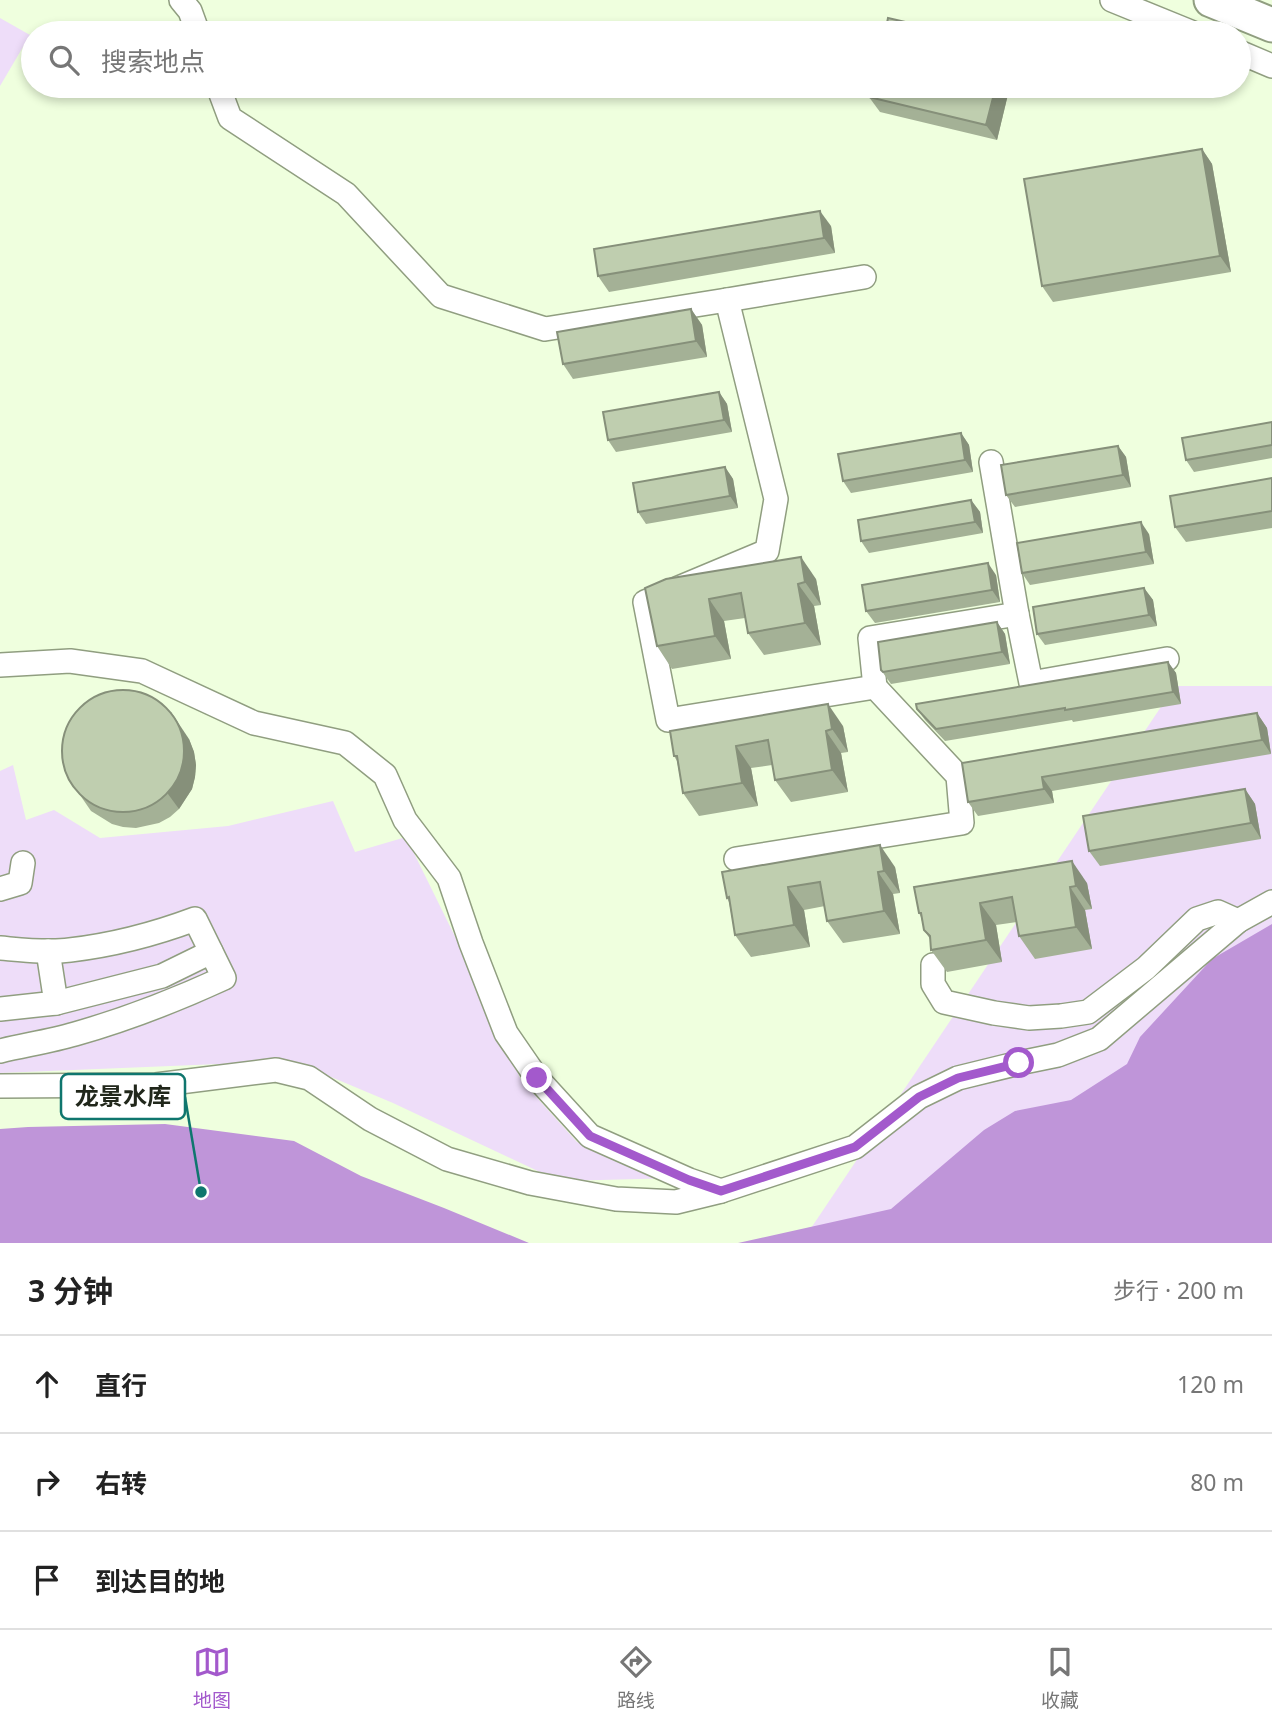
<!DOCTYPE html>
<html lang="zh">
<head>
<meta charset="utf-8">
<style>
  :root { --surface:#fff; --page:#f2f2f2; --text:#222; --muted:#767676; --line:#e0e0e0; --accent:#a359cc }
  body { margin:0; font-family:"Noto Sans","Noto Sans SC",sans-serif; background:var(--page); color:var(--text) }
  .stop { position:absolute; width:21px; height:21px; margin:-16px; border:5px solid #a359cc; border-radius:50%; background:#fff }
  .stop.end { background:#a359cc; border-color:#fff; box-shadow:0 2px 7px #0008 }
  .list { margin:0; padding:0; list-style:none }
  h2 { display:flex; justify-content:space-between; align-items:center; height:91px; margin:0; padding:0 28px; font-size:30px }
  h2 small { font-size:23px; font-weight:400; color:var(--muted) }
  .list li { display:grid; grid-template-columns:46px 1fr auto; gap:21px; align-items:center; box-sizing:border-box; height:98px; padding:0 28px; border-top:2px solid var(--line) }
  .list b { display:block; font-size:26px; white-space:nowrap }
  .list em { font-size:23px; font-style:normal; color:var(--muted) }
  .icon { flex:none; width:38px; height:38px; fill:none; stroke:currentColor; stroke-width:2; stroke-linecap:round; stroke-linejoin:round }
  .map { position:relative; flex:none; width:1272px; height:1243px; overflow:hidden }
  .search { position:absolute; background:var(--surface); box-shadow:0 4px 10px #0003; left:21px; right:21px; top:21px; height:77px; display:flex; align-items:center; gap:18px; box-sizing:border-box; padding:0 24px; border-radius:38px; color:var(--muted); font-size:26px }
  .sheet { height:385px; background:var(--surface) }
  nav { display:flex; justify-content:space-around; align-items:center; box-sizing:border-box; height:98px; border-top:2px solid var(--line); background:var(--surface); font-size:19px; color:var(--muted) }
  nav a { display:grid; justify-items:center; gap:4px }
  nav .on { color:var(--accent) }
  .map>svg:first-child { display:block }
</style>
</head>
<body>
<div class="map">
<svg width="1272" height="1243" viewBox="0 0 1272 1243">
  <rect width="100%" height="100%" fill="#efffde"/>
  <g fill="#eeddf9">
    <path d="M 0,18 L 30,35 L 0,86 Z"/>
    <path d="M 1175,686 L 1272,686 L 1272,1243 L 801,1243 Z"/>
    <path d="M 13,765 L 26,820 L 54,810 L 100,838 L 228,826 L 333,801 L 355,852 L 406,837 L 471,969 L 521,1080 L 577,1142 L 680,1178 L 559,1181 L 393,1103 L 293,1061 L 0,1073 L 0,771 Z"/>
  </g>
  <g fill="#bf95d9">
    <path d="M 1272,924 L 1272,1243 L 738,1243 L 891,1209 L 984,1130 L 1015,1111 L 1071,1100 L 1127,1064 L 1140,1037 L 1212,959 Z"/>
    <path d="M 165,1124 L 294,1141 L 361,1176 L 444,1208 L 529,1243 L 0,1243 L 0,1129 L 28,1127 Z"/>
  </g>
  <g fill="none" stroke-linecap="round" stroke-linejoin="round">
    <defs>
      <g id="minor">
        <path d="M 181,0 L 190,11 L 198,33"/>
        <path d="M 1112,0 L 1193,33"/>
        <path d="M 1239,52 L 1272,66"/>
        <path d="M 218,86 L 230,118 L 346,194 L 441,296 L 545,329 L 727,300"/>
        <path d="M 1017,614 L 1031,683 L 1167,659"/>
        <path d="M 0,665 L 70,661 L 142,671 L 254,723 L 345,743 L 385,775 L 405,820 L 449,878 L 471,943 L 506,1033 L 537,1078 L 590,1136 L 689,1180 L 721,1191"/>
        <path d="M 875,687 L 870,638 L 1017,614 L 991,462"/>
        <path d="M 736,859 L 962,823 L 958,776 L 875,687 L 668,720 L 645,602 L 767,551 L 776,499 L 727,300 L 864,277"/>
        <path d="M 0,889 L 20,883 L 23,863"/>
        <path d="M 0,948 C 23,950 47,953 70,950 C 113,945 155,934 195,919 L 224,978 C 174,1001 128,1019 75,1034 C 51,1041 25,1045 0,1051"/>
        <path d="M 933,965 L 933,984 L 944,1002 L 994,1013 L 1029,1018 L 1061,1016 L 1088,1012 L 1146,968 L 1197,919 L 1218,912 L 1238,921"/>
        <path d="M 56,1003 L 162,976 L 211,952"/>
        <path d="M 0,1009 L 56,1003 L 48,951"/>
        <path d="M 0,1086 L 156,1085 L 276,1070 L 309,1078 L 370,1119 L 447,1159 L 530,1183 L 616,1199 L 676,1202 L 721,1191 L 855,1147 L 919,1097 L 958,1078 L 1019,1063 L 1058,1055 L 1099,1039 L 1238,921 L 1272,902"/>
      </g>
      <path id="highway" d="M 1211,0 L 1272,25"/>
    </defs>
    <use href="#minor" stroke="#909e80" stroke-width="26"/>
    <use href="#highway" stroke="#909e80" stroke-width="37"/>
    <use href="#minor" stroke="#fff" stroke-width="23"/>
    <use href="#highway" stroke="#fff" stroke-width="33"/>
  </g>
  <g fill="#a4b196">
    <path d="M 872,86 L 1010,86 L 997,140 L 880,112 L 869,97 Z"/>
    <path d="M 1202,149 L 1212,164 L 1231,272 L 1053,302 L 1042,286 Z"/>
    <path d="M 831,226 L 835,253 L 609,292 L 598,276 Z"/>
    <path d="M 691,309 L 702,325 L 707,357 L 573,379 L 563,364 Z"/>
    <path d="M 719,392 L 727,404 L 732,432 L 616,452 L 608,440 Z"/>
    <path d="M 1272,422 L 1272,458 L 1194,472 L 1186,460 Z"/>
    <path d="M 961,433 L 969,445 L 973,472 L 851,493 L 843,481 Z"/>
    <path d="M 1118,446 L 1126,457 L 1131,487 L 1015,507 L 1006,495 Z"/>
    <path d="M 725,467 L 733,479 L 738,508 L 646,524 L 638,512 Z"/>
    <path d="M 1272,478 L 1272,528 L 1186,542 L 1175,527 Z"/>
    <path d="M 971,500 L 980,512 L 983,533 L 869,553 L 861,541 Z"/>
    <path d="M 1149,534 L 1154,564 L 1030,585 L 1022,573 Z"/>
    <path d="M 996,575 L 1000,602 L 875,623 L 866,611 Z"/>
    <path d="M 816,579 L 821,605 L 814,606 L 821,645 L 764,655 L 748,633 L 745,618 L 724,621 L 731,659 L 672,669 L 657,646 L 645,588 Z"/>
    <path d="M 1144,588 L 1153,600 L 1157,626 L 1045,645 L 1037,634 Z"/>
    <path d="M 997,622 L 1005,634 L 1010,664 L 891,684 L 881,670 Z"/>
    <path d="M 1168,662 L 1176,673 L 1181,704 L 1073,722 L 1072,720 L 945,741 L 925,720 L 917,709 Z"/>
    <path d="M 1257,713 L 1267,728 L 1271,754 L 1052,791 L 1054,803 L 978,816 L 968,802 L 962,763 Z"/>
    <path d="M 843,726 L 848,752 L 841,753 L 848,792 L 791,802 L 775,780 L 772,765 L 751,768 L 758,806 L 699,816 L 683,793 L 677,761 L 674,756 Z"/>
    <path d="M 189,739 L 194,752 L 196,765 L 195,777 L 192,789 L 179,809 L 170,817 L 159,823 L 136,828 L 123,827 L 112,824 L 91,811 L 67,776 Z"/>
    <path d="M 1245,789 L 1255,804 L 1261,839 L 1100,866 L 1089,851 Z"/>
    <path d="M 895,867 L 900,893 L 893,894 L 900,934 L 843,943 L 827,921 L 825,906 L 804,910 L 810,947 L 751,957 L 735,935 L 729,902 L 727,898 Z"/>
    <path d="M 1087,883 L 1092,909 L 1085,910 L 1092,949 L 1035,959 L 1019,936 L 1017,922 L 996,925 L 1002,962 L 947,972 L 931,950 L 930,939 L 924,930 L 921,917 L 919,913 Z"/>
  </g>
  <g fill="#86907a">
    <path d="M 996,86 L 1010,86 L 997,140 L 986,125 Z"/>
    <path d="M 1202,149 L 1212,164 L 1231,272 L 1220,256 Z"/>
    <path d="M 820,211 L 831,226 L 835,253 L 824,238 Z"/>
    <path d="M 691,309 L 702,325 L 707,357 L 696,341 Z"/>
    <path d="M 719,392 L 727,404 L 732,432 L 724,420 Z"/>
    <path d="M 961,433 L 969,445 L 973,472 L 965,460 Z"/>
    <path d="M 1118,446 L 1126,457 L 1131,487 L 1123,475 Z"/>
    <path d="M 725,467 L 733,479 L 738,508 L 730,496 Z"/>
    <path d="M 971,500 L 980,512 L 983,533 L 975,522 Z"/>
    <path d="M 1141,522 L 1149,534 L 1154,564 L 1146,552 Z"/>
    <path d="M 801,557 L 816,579 L 821,605 L 805,582 Z"/>
    <path d="M 988,563 L 996,575 L 1000,602 L 992,590 Z"/>
    <path d="M 798,584 L 814,606 L 821,645 L 805,623 Z"/>
    <path d="M 1144,588 L 1153,600 L 1157,626 L 1149,615 Z"/>
    <path d="M 709,599 L 724,621 L 731,659 L 715,636 Z"/>
    <path d="M 997,622 L 1005,634 L 1010,664 L 1002,652 Z"/>
    <path d="M 1168,662 L 1176,673 L 1181,704 L 1173,692 Z"/>
    <path d="M 828,704 L 843,726 L 848,752 L 832,729 Z"/>
    <path d="M 171,712 L 189,739 L 194,752 L 196,765 L 195,777 L 192,789 L 179,809 L 168,794 Z"/>
    <path d="M 1257,713 L 1267,728 L 1271,754 L 1262,740 Z"/>
    <path d="M 826,731 L 841,753 L 848,792 L 832,770 Z"/>
    <path d="M 736,746 L 751,768 L 758,806 L 742,783 Z"/>
    <path d="M 1042,777 L 1052,791 L 1054,803 L 1044,789 Z"/>
    <path d="M 1245,789 L 1255,804 L 1261,839 L 1251,823 Z"/>
    <path d="M 880,845 L 895,867 L 900,893 L 884,871 Z"/>
    <path d="M 1072,861 L 1087,883 L 1092,909 L 1076,886 Z"/>
    <path d="M 878,872 L 893,894 L 900,934 L 884,911 Z"/>
    <path d="M 788,887 L 804,910 L 810,947 L 794,925 Z"/>
    <path d="M 1070,887 L 1085,910 L 1092,949 L 1076,927 Z"/>
    <path d="M 980,903 L 996,925 L 1002,962 L 986,940 Z"/>
  </g>
  <g fill="#bfceaf" stroke="#86907a" stroke-width="2">
    <path d="M 888,18 L 953,33 L 885,33 Z"/>
    <path d="M 872,86 L 996,86 L 986,125 L 869,97 Z"/>
    <path d="M 1202,149 L 1220,256 L 1042,286 L 1024,179 Z"/>
    <path d="M 820,211 L 824,238 L 598,276 L 594,249 Z"/>
    <path d="M 691,309 L 696,341 L 563,364 L 557,332 Z"/>
    <path d="M 719,392 L 724,420 L 608,440 L 603,412 Z"/>
    <path d="M 1272,422 L 1272,445 L 1186,460 L 1182,438 Z"/>
    <path d="M 961,433 L 965,460 L 843,481 L 838,454 Z"/>
    <path d="M 1118,446 L 1123,475 L 1006,495 L 1001,465 Z"/>
    <path d="M 725,467 L 730,496 L 638,512 L 633,483 Z"/>
    <path d="M 1272,478 L 1272,511 L 1175,527 L 1170,496 Z"/>
    <path d="M 971,500 L 975,522 L 861,541 L 858,520 Z"/>
    <path d="M 1141,522 L 1146,552 L 1022,573 L 1017,543 Z"/>
    <path d="M 801,557 L 805,582 L 798,584 L 805,623 L 748,633 L 741,593 L 709,599 L 715,636 L 657,646 L 645,588 L 666,579 Z"/>
    <path d="M 988,563 L 992,590 L 866,611 L 862,585 Z"/>
    <path d="M 1144,588 L 1149,615 L 1037,634 L 1033,607 Z"/>
    <path d="M 997,622 L 1002,652 L 883,672 L 881,670 L 878,642 Z"/>
    <path d="M 1168,662 L 1173,692 L 1065,710 L 1065,708 L 936,729 L 917,709 L 916,704 Z"/>
    <circle cx="123" cy="751" r="61"/>
    <path d="M 828,704 L 832,729 L 826,731 L 832,770 L 775,780 L 768,740 L 736,746 L 742,783 L 683,793 L 677,756 L 674,756 L 670,731 Z"/>
    <path d="M 1257,713 L 1262,740 L 1042,777 L 1044,789 L 968,802 L 962,763 Z"/>
    <path d="M 1245,789 L 1251,823 L 1089,851 L 1083,816 Z"/>
    <path d="M 880,845 L 884,871 L 878,872 L 884,911 L 827,921 L 820,882 L 788,887 L 794,925 L 735,935 L 729,897 L 727,898 L 722,872 Z"/>
    <path d="M 1072,861 L 1076,886 L 1070,887 L 1076,927 L 1019,936 L 1012,897 L 980,903 L 986,940 L 931,950 L 930,936 L 924,930 L 921,913 L 919,913 L 914,887 Z"/>
  </g>
  <g fill="none" stroke-linecap="round" stroke-linejoin="round">
    <path stroke="#a359cc" stroke-width="9" d="M 537,1078 L 590,1136 L 689,1180 L 721,1191 L 855,1147 L 919,1097 L 958,1078 L 1019,1063"/>
  </g>
  <path fill="none" stroke="#0f766e" stroke-width="2.5" d="M201 1192L185 1097"/>
  <circle fill="#0f766e" stroke="#fff" stroke-width="2.5" cx="201" cy="1192" r="7"/>
  <rect fill="#fff" stroke="#0f766e" stroke-width="2.5" x="61" y="1074" width="124" height="45" rx="7"/>
  <g font-size="24" text-anchor="middle" font-weight="bold" fill="#21271b">
    <text x="123" y="1105">龙景水库</text>
  </g>
</svg>
<div class="stop" style="left:1019px;top:1063px"></div>
<div class="stop end" style="left:537px;top:1078px"></div>
<div class="search"><svg class="icon" aria-label="search" viewBox="0 0 24 24"><circle cx="10" cy="10" r="6"/><path d="M15 15l6 6"/></svg>搜索地点</div>
</div>
<section class="sheet">
<h2>3 分钟<small>步行 · 200 m</small></h2>
<ul class="list">
<li><svg class="icon" aria-label="ahead" viewBox="0 0 24 24"><path d="M12 20V5M6 11l6-6 6 6"/></svg><div><b>直行</b></div><em>120 m</em></li>
<li><svg class="icon" aria-label="right" viewBox="0 0 24 24"><path d="M7 20v-9h11M14 6l5 5-5 5"/></svg><div><b>右转</b></div><em>80 m</em></li>
<li><svg class="icon" aria-label="arrive" viewBox="0 0 24 24"><path d="M6 21V4h12l-3 4 3 4H6"/></svg><div><b>到达目的地</b></div></li>
</ul>
</section>
<nav>
<a class="on"><svg class="icon" aria-label="map" viewBox="0 0 24 24"><path d="M3 6l6-2 6 2 6-2v14l-6 2-6-2-6 2zM9 4v14M15 6v14"/></svg>地图</a>
<a><svg class="icon" aria-label="directions" viewBox="0 0 24 24"><path d="M12 3l9 9-9 9-9-9zM9 14v-3h6M13 9l2 2-2 2"/></svg>路线</a>
<a><svg class="icon" aria-label="saved" viewBox="0 0 24 24"><path d="M7 4h10v16l-5-4-5 4z"/></svg>收藏</a>
</nav>
</body>
</html>
